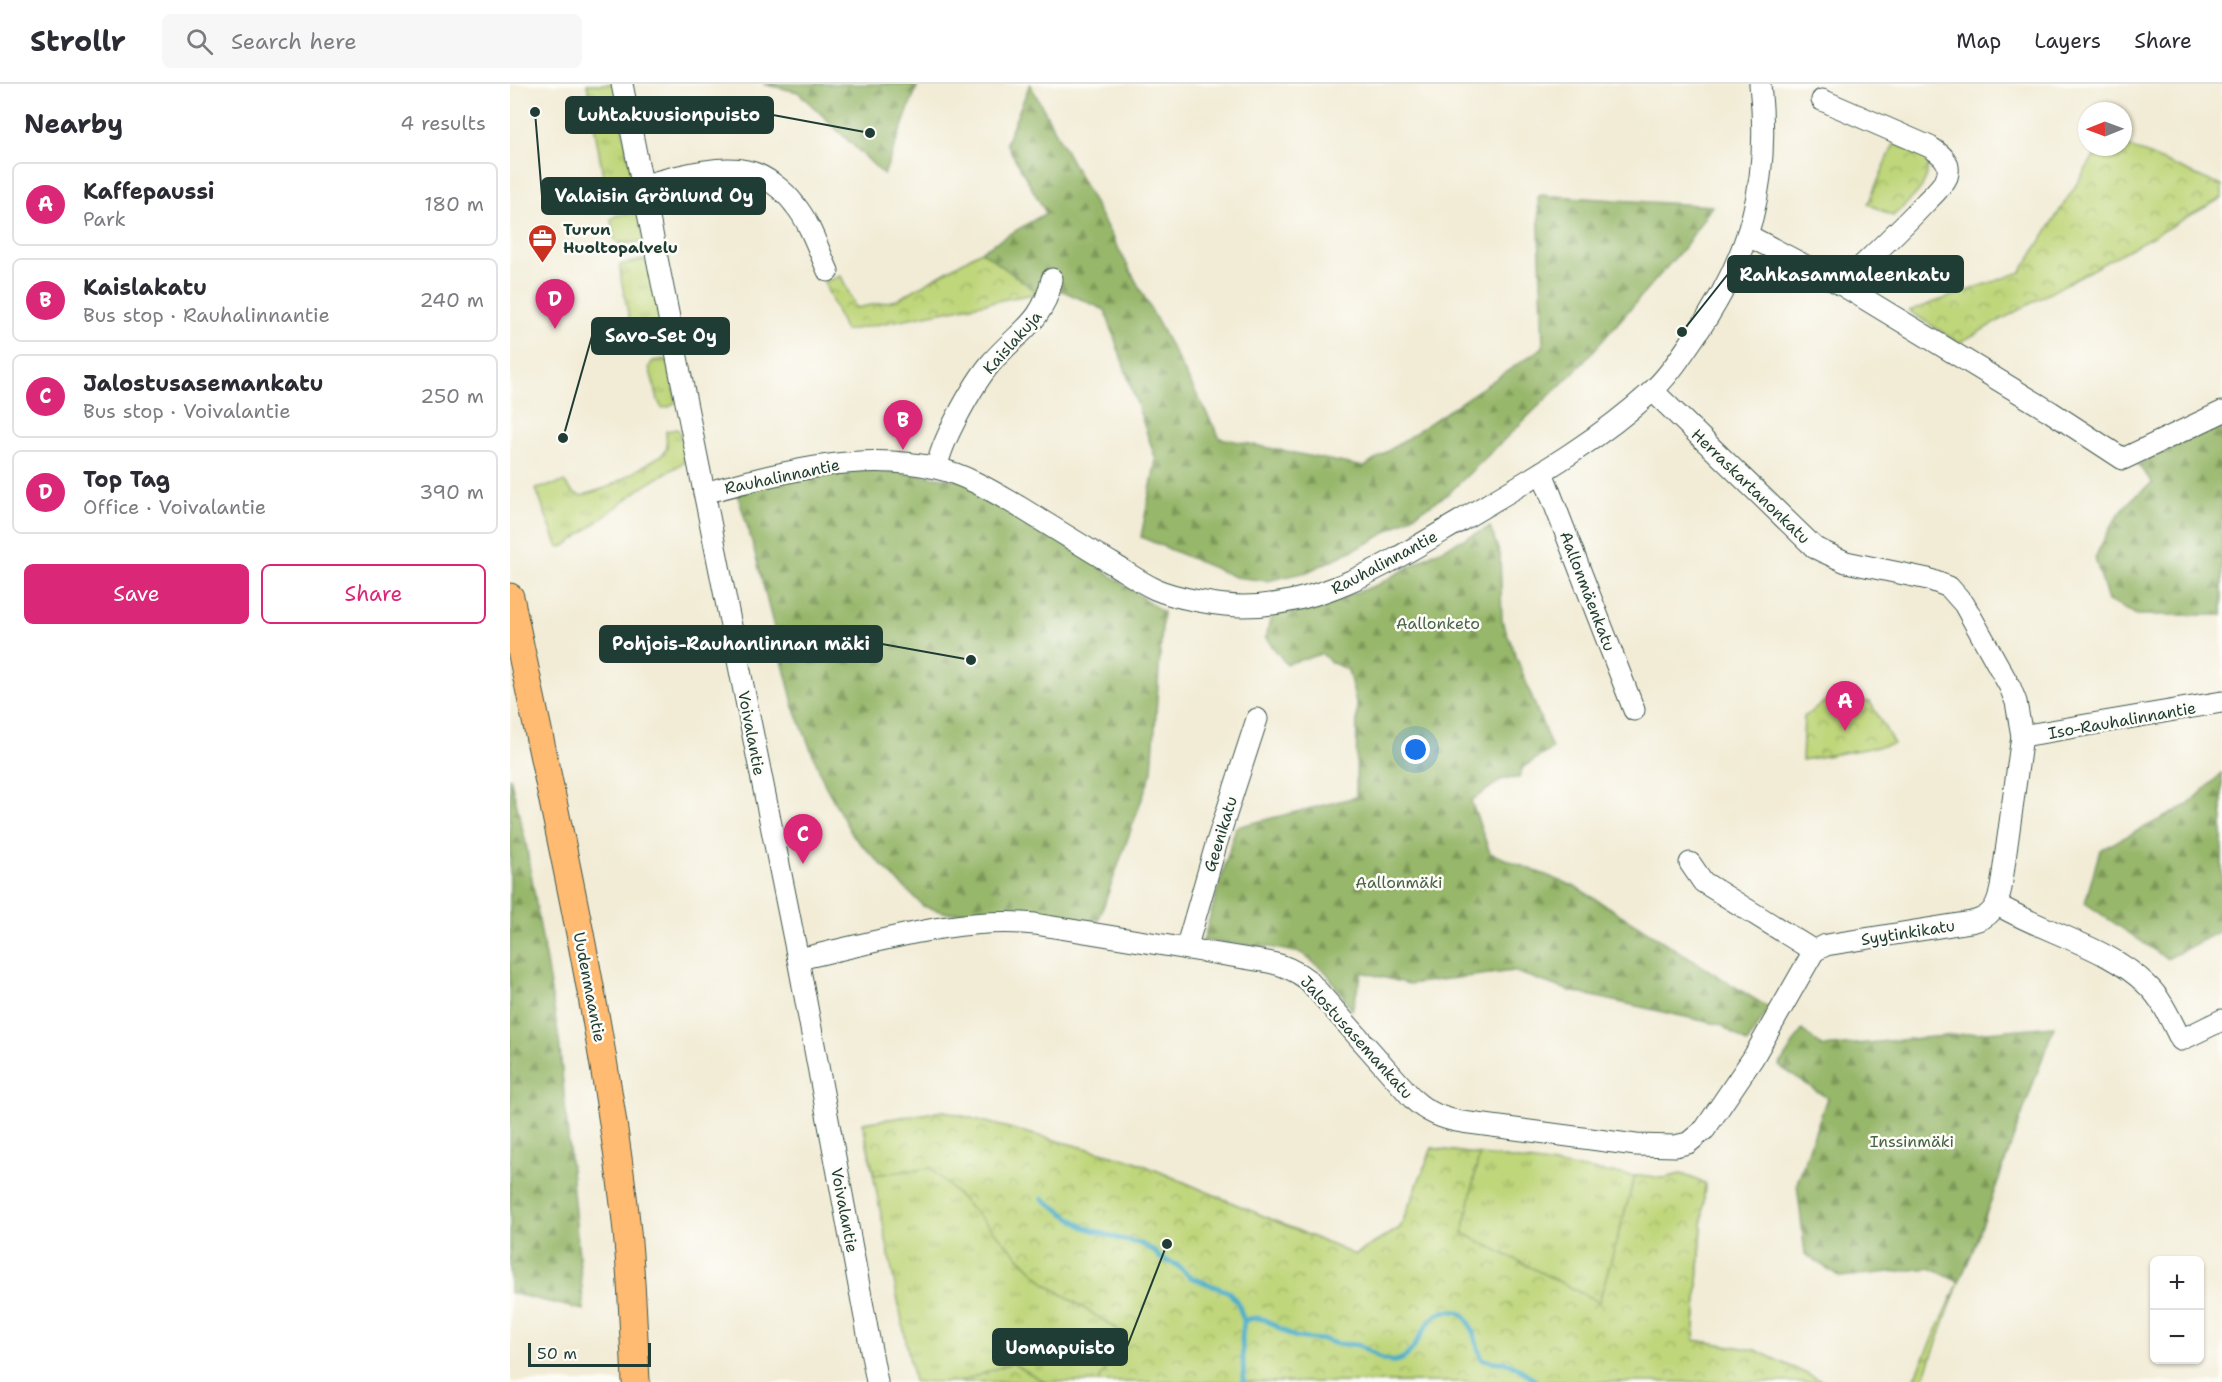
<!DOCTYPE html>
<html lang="en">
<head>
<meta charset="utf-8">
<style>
  :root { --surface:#fff; --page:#f7f7f7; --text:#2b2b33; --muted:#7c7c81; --line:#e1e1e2; --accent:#db2777 }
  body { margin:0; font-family:"Shantell Sans",sans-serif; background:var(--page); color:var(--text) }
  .controls { position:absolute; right:18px; bottom:18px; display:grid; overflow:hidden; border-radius:9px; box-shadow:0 2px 4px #0004 }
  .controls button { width:54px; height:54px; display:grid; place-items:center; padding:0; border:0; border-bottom:2px solid var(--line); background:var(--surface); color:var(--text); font:30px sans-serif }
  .compass { position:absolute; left:1568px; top:18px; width:54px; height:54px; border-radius:50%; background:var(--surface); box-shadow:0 2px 4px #0004; rotate:269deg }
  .scale { position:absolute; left:18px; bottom:15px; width:123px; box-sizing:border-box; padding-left:6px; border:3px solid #1f3d34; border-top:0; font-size:16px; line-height:21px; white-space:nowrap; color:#1f3d34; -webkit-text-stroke:4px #fdfcf7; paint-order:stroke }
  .you { position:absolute; left:906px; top:666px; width:21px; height:21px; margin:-15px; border:4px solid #fff; border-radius:50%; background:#1a73e8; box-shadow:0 0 0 9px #1a73e833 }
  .badge { display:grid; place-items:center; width:39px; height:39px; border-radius:50%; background:var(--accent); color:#fff; font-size:20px; font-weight:700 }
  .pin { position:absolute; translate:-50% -50px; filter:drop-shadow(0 2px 3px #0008) }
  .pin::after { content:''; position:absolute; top:32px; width:21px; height:18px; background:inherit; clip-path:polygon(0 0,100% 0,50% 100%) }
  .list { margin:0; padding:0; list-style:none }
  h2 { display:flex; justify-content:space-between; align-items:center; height:78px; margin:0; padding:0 24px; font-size:26px }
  h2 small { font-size:20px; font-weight:400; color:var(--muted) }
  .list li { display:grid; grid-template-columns:39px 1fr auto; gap:18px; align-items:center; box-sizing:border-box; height:84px; margin:0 12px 12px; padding:0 12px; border:2px solid var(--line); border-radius:9px }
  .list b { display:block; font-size:22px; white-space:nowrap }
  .list p { margin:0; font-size:20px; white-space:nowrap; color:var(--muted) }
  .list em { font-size:20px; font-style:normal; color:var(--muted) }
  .actions { display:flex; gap:12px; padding:18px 24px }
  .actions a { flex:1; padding:14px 0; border:2px solid var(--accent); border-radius:9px; text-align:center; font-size:21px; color:var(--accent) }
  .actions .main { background:var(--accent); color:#fff }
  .icon { flex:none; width:33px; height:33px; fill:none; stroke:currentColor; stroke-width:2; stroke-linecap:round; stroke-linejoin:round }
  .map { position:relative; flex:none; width:1712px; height:1298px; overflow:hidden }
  header { display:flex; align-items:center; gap:36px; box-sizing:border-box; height:84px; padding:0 30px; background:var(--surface); border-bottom:2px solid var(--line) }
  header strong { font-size:28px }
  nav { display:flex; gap:33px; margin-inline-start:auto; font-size:21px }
  .search { width:420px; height:54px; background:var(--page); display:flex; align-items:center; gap:15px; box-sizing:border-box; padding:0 21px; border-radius:9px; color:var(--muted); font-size:22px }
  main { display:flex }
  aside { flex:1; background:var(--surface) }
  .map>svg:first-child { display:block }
</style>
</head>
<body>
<header>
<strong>Strollr</strong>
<div class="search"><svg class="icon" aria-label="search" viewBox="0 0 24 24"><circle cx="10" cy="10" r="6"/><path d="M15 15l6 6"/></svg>Search here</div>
<nav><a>Map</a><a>Layers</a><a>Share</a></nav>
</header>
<main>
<aside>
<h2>Nearby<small>4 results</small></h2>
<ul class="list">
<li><span class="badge">A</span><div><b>Kaffepaussi</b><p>Park</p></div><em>180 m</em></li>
<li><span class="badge">B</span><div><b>Kaislakatu</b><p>Bus stop · Rauhalinnantie</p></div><em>240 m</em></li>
<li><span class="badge">C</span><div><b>Jalostusasemankatu</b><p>Bus stop · Voivalantie</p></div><em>250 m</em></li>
<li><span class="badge">D</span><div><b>Top Tag</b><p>Office · Voivalantie</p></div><em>390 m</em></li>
</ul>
<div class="actions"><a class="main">Save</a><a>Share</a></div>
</aside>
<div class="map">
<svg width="1712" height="1298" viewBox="0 0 1712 1298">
  <defs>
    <pattern id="grass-tufts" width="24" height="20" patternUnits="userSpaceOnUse" patternTransform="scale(1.5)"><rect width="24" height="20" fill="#bfd67a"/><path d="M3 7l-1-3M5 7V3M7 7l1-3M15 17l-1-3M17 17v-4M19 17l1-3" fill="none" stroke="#9baf65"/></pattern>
    <pattern id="forest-firs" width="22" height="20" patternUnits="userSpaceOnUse" patternTransform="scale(1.5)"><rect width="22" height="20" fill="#97b76a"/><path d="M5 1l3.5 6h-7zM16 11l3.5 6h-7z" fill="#7b9658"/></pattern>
    <pattern id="park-crowns" width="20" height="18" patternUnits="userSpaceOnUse" patternTransform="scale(1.5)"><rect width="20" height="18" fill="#bfd67a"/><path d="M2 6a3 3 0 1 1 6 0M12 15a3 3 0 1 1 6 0" fill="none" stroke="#9baf65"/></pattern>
  </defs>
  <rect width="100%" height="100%" fill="#fdfcf7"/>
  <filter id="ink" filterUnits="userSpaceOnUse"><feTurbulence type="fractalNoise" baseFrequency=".0167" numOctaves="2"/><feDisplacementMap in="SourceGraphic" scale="12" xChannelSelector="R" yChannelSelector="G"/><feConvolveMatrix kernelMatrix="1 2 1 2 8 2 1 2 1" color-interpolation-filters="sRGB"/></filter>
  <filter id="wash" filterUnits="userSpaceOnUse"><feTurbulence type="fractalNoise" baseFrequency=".008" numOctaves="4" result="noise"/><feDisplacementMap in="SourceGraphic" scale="24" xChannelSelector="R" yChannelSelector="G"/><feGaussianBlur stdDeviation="1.35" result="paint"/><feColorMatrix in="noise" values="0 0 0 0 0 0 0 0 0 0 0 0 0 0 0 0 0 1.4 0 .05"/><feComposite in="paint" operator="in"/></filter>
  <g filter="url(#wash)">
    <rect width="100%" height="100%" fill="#f2ecd6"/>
    <g fill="url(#grass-tufts)" stroke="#6f8a57" stroke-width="1.5">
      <path d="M 77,0 L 105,0 L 124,105 L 117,112 L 101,113 L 96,109 Z"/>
      <path d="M 120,129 L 128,129 L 134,155 L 131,158 L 109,160 L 104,154 L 101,136 L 105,132 Z"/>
      <path d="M 132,176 L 139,178 L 154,251 L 151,253 L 126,258 L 123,253 L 111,195 L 110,181 Z"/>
      <path d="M 155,275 L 159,278 L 166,318 L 159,323 L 152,324 L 149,319 L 139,283 L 143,277 Z"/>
      <path d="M 167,345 C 174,351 177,371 173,379 L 131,404 L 57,461 L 51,463 L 47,461 L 26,405 L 54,398 L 64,409 L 71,412 L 101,402 L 152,371 L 157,364 L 156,347 Z"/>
      <path d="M 434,1027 L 624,1077 L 845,1171 L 890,1144 L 922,1064 L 1125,1092 L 1154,1094 L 1171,1090 L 1195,1099 L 1184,1256 L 1245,1266 L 1314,1298 L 404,1298 L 353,1039 Z"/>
    </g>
    <g fill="url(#forest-firs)" stroke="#5b7a4f" stroke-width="1.5">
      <path d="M 253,0 L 408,0 L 374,91 L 288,8 Z"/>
      <path d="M 520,0 L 710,354 L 854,383 L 1033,263 L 1028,111 L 1202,122 L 1176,161 L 1072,280 L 938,410 L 862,457 L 797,488 L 757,497 L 725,493 L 631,453 L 646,376 L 595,226 L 553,207 L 528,209 L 471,167 L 536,129 L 496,59 Z"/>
      <path d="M 1712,338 L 1712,531 L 1627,531 L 1598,517 L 1585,474 C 1600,442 1612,418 1643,399 L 1628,381 Z"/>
      <path d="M 319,380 L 467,398 L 653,528 L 642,687 L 587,840 L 502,826 L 437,829 L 413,822 L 343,752 L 315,701 L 284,623 L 243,461 L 226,405 Z"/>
      <path d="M 980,443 L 990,471 L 992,536 L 1042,665 L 1013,683 L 1009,694 L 993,695 L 961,717 L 980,769 L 1066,803 L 1259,924 L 1237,959 L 1211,941 L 1060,907 L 1003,887 L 899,900 L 852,888 L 842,926 L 817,889 L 791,869 L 759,863 L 693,857 L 726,743 L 846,713 L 847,622 L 838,586 L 821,578 L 812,570 L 776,580 L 756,554 L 761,531 L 819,519 L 869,500 L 924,469 Z"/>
      <path d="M 1712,689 L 1712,846 L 1657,875 L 1575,819 L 1590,766 L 1678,721 Z"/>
      <path d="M 0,693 L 16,760 L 49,955 L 74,1226 L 0,1209 Z"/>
      <path d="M 1544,942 L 1461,1172 L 1449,1198 L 1420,1184 L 1330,1193 L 1295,1170 L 1287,1099 L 1317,1014 L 1269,982 L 1292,946 L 1313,963 Z"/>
    </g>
    <g fill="url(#park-crowns)" stroke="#6f8a57" stroke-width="1.5">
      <path d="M 1384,60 L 1406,68 L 1417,75 C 1422,102 1401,115 1383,132 L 1358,120 Z"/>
      <path d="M 1613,60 L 1712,102 L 1712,114 L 1449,259 L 1399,227 L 1511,188 L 1590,63 L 1613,63 Z"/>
      <path d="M 471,167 L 528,209 L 335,247 L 314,198 L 331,192 L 346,224 L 387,216 Z"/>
      <path d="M 1321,613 L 1360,618 L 1384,660 L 1292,676 L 1294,633 Z"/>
      <path d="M 434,1027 L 624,1077 L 845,1171 L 890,1144 L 922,1064 L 969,1071 L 953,1149 L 1089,1218 L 1125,1092 L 1154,1094 L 1171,1090 L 1195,1099 L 1184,1256 L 1245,1266 L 1314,1298 L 588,1298 L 616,1251 L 536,1200 L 421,1084 L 364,1091 L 353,1039 Z"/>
      <path d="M 1449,1198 L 1415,1291 L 1411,1298 L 1403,1298 Z"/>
      <path d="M 502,1279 L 535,1298 L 449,1298 Z"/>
    </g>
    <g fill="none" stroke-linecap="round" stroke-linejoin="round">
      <g stroke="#49aec8" stroke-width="5">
        <path d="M 533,1115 L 574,1143 L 610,1155 L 629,1159 L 643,1166 L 650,1174 L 667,1181 L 680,1193 L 719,1208 L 728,1219 L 734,1237"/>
        <path d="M 734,1298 L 732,1253 L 734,1237 C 754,1227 764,1244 783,1252 C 794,1256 804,1254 815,1256 C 819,1257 823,1260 828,1260 C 836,1261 843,1259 850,1262 C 861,1267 868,1275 879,1277 C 912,1282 909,1218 948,1228 C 962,1231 966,1263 972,1275 C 981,1278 989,1278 997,1279 C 1008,1282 1018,1291 1027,1298"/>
      </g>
    </g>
  </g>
  <g filter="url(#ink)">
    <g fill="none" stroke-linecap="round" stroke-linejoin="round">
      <defs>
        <g id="minor">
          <path d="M 112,0 L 288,875 L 367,1298"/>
          <path d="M 1312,16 L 1420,63 C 1431,70 1442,78 1437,93 C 1433,102 1423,111 1416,118 C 1389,147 1360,174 1332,201"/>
          <path d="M 133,101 C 163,94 207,80 237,87 C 254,90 275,107 285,121 C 300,139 308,165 318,187"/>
          <path d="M 1237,151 L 1332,201 L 1541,328 L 1613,375 L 1712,328"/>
          <path d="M 427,384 C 430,359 464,299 481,279 C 509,246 532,241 542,195"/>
          <path d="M 1032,388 L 1124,626"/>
          <path d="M 194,409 C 270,389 348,366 426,384 C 456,391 482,407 508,422 C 539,441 571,461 603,480 C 616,488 630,498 645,505 C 665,514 710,522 733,522 C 814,522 882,477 950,437 C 1015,398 1083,361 1140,309 C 1157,294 1170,274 1183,255 C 1240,174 1261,99 1250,0"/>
          <path d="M 1512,652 L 1712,618"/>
          <path d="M 1180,779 L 1193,798 L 1304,867"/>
          <path d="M 1488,821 C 1535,849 1599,863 1637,901 C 1653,916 1661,937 1671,956 L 1712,936"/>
          <path d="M 676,865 L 706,761 L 747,635"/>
          <path d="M 288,875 C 366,859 445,832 525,840 L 758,878 C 774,881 785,886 798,896 L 904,1016 C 918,1029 933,1035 952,1038 L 1126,1061 L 1165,1062 L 1178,1059 L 1195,1045 L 1243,974 L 1304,867 L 1316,861 L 1461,838 C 1481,834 1487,823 1491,804 L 1512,652 L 1506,618 L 1500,603 L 1454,520 L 1439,503 L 1418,495 L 1336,478 L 1305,464 L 1143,307"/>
        </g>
        <path id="major" d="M 0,513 C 41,712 88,911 113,1112 C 121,1173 123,1236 126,1298"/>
      </defs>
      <use href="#minor" stroke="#3f574c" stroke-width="23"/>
      <use href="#major" stroke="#3f574c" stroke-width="29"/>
      <use href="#minor" stroke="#fff" stroke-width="21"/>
      <use href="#major" stroke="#ffbb71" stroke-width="27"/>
    </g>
  </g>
  <defs>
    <symbol id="office-pin" viewBox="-11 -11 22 30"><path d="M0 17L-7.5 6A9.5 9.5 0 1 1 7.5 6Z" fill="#c8321e" stroke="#fdfcf7"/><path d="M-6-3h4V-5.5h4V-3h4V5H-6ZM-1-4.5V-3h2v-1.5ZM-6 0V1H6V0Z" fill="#fff"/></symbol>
  </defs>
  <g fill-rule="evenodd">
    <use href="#office-pin" x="16" y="138" width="33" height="45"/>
  </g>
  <g text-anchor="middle" stroke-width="5" stroke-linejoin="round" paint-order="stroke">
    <g font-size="16" font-weight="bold" fill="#1f3d34" stroke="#fdfcf7" text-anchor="start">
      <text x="53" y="151">Turun<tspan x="53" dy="18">Huoltopalvelu</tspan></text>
    </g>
    <g font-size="16" fill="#1f3d34" stroke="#fdfcf7">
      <text transform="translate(502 258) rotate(-48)" y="6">Kaislakuja</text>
      <text transform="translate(272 392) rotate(-12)" y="6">Rauhalinnantie</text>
      <text transform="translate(1241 402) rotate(44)" y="6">Herraskartanonkatu</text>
      <text transform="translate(874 478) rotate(-28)" y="6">Rauhalinnantie</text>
      <text transform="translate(1078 507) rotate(69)" y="6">Aallonmäenkatu</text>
      <text transform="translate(1612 636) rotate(-10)" y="6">Iso-Rauhalinnantie</text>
      <text transform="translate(242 649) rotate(79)" y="6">Voivalantie</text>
      <text transform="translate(710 750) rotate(-73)" y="6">Geenikatu</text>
      <text transform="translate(1398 848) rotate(-9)" y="6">Syytinkikatu</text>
      <text transform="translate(80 903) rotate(79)" y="6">Uudenmaantie</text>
      <text transform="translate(847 953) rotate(48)" y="6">Jalostusasemankatu</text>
      <text transform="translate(335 1126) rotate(79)" y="6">Voivalantie</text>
    </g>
    <g font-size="16" fill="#476346" stroke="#fdfcf7">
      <text x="928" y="545">Aallonketo</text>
      <text x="889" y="804">Aallonmäki</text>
      <text x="1402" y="1063">Inssinmäki</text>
    </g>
  </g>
  <path fill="none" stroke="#1f3d34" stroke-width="2" d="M360 49L263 31M25 28L32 112M1172 248L1218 190M53 354L82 252M461 576L372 560M657 1160L617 1263"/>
  <g fill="#1f3d34" stroke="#fdfcf7" stroke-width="2">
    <circle cx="360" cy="49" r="6"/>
    <circle cx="25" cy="28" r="6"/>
    <circle cx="1172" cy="248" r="6"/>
    <circle cx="53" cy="354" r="6"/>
    <circle cx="461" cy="576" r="6"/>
    <circle cx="657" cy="1160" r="6"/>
  </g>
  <g fill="#1f3d34" stroke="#1f3d34" stroke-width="2">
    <rect x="56" y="13" width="207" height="36" rx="6"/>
    <rect x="32" y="94" width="223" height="36" rx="6"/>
    <rect x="1218" y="172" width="235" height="36" rx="6"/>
    <rect x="82" y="234" width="137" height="36" rx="6"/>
    <rect x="90" y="542" width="282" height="36" rx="6"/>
    <rect x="483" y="1245" width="134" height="36" rx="6"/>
  </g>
  <g font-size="18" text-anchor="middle" font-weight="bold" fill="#fff">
    <text x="159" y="37">Luhtakuusionpuisto</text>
    <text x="144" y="118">Valaisin Grönlund Oy</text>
    <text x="1335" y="197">Rahkasammaleenkatu</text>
    <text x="151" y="258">Savo-Set Oy</text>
    <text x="231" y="566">Pohjois-Rauhanlinnan mäki</text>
    <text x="550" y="1270">Uomapuisto</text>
  </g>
</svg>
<div class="controls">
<button>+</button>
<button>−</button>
</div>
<svg class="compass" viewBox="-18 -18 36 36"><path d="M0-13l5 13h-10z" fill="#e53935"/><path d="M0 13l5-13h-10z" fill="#7c7c81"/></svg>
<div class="scale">50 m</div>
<div class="you"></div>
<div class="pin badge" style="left:1335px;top:647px">A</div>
<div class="pin badge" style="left:393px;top:366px">B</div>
<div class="pin badge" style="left:293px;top:780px">C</div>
<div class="pin badge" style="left:45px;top:245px">D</div>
</div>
</main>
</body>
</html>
